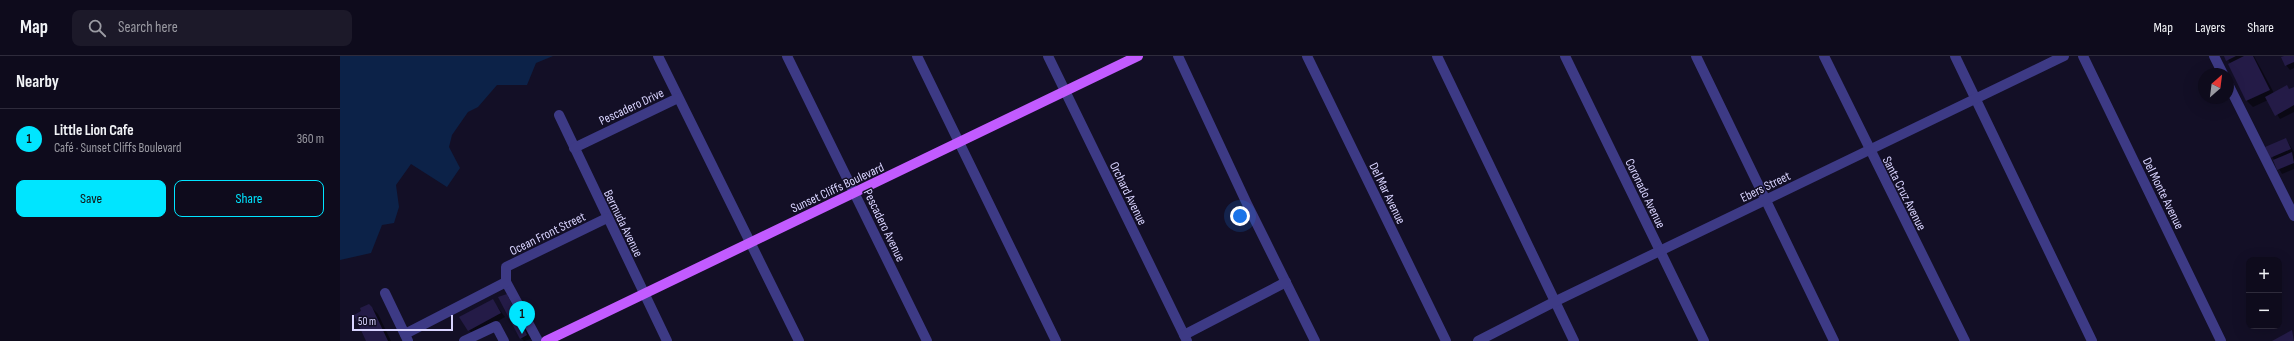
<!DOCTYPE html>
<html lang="en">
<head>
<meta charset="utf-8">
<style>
  :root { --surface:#0e0b1c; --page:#1c1929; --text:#f1f3f6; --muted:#9b9ba3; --line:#2e2b3b; --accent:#00e5ff }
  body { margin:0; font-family:"Sofia Sans Condensed",sans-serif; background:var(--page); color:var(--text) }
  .controls { position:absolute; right:12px; bottom:12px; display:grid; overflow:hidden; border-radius:8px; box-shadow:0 4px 16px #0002 }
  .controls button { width:36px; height:36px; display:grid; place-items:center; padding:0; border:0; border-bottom:1px solid var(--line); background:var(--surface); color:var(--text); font:20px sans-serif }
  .compass { position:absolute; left:1858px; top:12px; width:36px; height:36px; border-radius:50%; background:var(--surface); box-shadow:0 4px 16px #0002; rotate:28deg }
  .scale { position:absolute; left:12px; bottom:10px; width:101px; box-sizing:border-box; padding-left:4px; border:2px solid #d9d4ff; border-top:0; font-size:11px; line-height:14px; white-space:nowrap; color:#d9d4ff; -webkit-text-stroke:3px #130f26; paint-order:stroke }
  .you { position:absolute; left:900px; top:160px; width:14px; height:14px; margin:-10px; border:3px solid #fff; border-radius:50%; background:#1a73e8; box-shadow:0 0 0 6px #1a73e833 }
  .badge { display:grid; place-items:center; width:26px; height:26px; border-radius:50%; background:var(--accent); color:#111; font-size:13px; font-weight:700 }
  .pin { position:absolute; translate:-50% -33px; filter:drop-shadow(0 1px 2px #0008) }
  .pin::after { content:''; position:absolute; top:21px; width:14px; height:12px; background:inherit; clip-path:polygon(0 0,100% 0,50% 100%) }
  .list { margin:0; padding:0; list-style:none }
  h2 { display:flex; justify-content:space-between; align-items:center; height:52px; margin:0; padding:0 16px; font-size:17px }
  h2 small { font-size:13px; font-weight:400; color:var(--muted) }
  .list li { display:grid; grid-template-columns:26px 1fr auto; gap:12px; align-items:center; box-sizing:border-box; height:60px; padding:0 16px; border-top:1px solid var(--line) }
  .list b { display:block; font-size:15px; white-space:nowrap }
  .list p { margin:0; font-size:13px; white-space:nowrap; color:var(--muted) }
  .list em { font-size:13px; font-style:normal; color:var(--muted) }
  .actions { display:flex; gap:8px; padding:12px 16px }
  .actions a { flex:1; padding:9px 0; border:1px solid var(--accent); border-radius:8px; text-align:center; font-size:14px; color:var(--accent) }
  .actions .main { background:var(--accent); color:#111 }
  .icon { flex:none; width:22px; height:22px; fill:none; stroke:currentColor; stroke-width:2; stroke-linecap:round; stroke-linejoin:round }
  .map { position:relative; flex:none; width:1954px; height:285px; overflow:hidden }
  header { display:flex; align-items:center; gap:24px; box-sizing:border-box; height:56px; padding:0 20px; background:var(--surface); border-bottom:1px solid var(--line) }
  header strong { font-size:19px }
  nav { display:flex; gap:22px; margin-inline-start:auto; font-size:14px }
  .search { width:280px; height:36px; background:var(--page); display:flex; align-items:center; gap:10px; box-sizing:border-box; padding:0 14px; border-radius:8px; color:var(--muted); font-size:15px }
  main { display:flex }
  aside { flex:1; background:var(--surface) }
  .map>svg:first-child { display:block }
</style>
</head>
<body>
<header>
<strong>Map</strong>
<div class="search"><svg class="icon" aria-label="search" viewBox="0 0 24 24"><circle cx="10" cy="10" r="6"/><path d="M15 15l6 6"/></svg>Search here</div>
<nav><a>Map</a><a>Layers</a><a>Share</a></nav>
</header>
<main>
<aside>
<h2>Nearby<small></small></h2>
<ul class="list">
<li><span class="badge">1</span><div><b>Little Lion Cafe</b><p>Café · Sunset Cliffs Boulevard</p></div><em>360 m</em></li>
</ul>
<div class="actions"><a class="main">Save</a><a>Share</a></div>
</aside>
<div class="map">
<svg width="1954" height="285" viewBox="0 0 1954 285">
  <rect width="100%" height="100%" fill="#130f26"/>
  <path fill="#0c2248" d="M 0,0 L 213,0 L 196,7 L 187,29 L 157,29 L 138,51 L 128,56 L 112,79 L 109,91 L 120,112 L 107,131 L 71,108 L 56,129 L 59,151 L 54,167 L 42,169 L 31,197 L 0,204 Z"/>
  <g fill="#0007">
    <path d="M 1885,0 L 1914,0 L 1934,37 L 1946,30 L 1950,34 L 1954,32 L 1954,56 L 1940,63 L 1928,44 L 1913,51 L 1907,45 L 1889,9 L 1891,8 Z"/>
    <path d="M 1946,0 L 1954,0 L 1954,12 L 1950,14 L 1946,9 Z"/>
    <path d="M 1946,83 L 1954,96 L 1954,113 L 1942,118 L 1927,91 Z"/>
    <path d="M 167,239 L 171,244 L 191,283 L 184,285 L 181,282 Z"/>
    <path d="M 153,245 L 165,261 L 133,279 L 120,262 Z"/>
    <path d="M 29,249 L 38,258 L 51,285 L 27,285 L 22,256 Z"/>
  </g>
  <g fill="#241b47">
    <path d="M 1884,0 L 1896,0 L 1886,5 Z"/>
    <path d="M 1904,0 L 1913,0 L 1930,34 L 1906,45 L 1888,8 Z"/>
    <path d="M 1944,0 L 1954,0 L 1954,6 L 1945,10 L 1941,1 Z"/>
    <path d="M 1947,29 L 1949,33 L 1954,31 L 1954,49 L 1935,60 L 1925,41 Z"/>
    <path d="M 1946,82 L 1951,93 L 1930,102 L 1925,91 Z"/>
    <path d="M 1952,96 L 1954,107 L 1937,114 L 1933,104 Z"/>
    <path d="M 167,238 L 187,279 L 180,283 L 158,241 Z"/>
    <path d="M 153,243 L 161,257 L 128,275 L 119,261 Z"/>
    <path d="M 29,248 L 32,251 L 48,285 L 26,285 L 14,259 L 21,255 L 20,252 Z"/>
    <path d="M 1952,274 L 1954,285 L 1932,285 Z"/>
  </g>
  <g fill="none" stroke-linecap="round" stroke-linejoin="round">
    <g stroke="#3d3a85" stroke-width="10">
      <path d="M 318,0 L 459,285"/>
      <path d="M 447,0 L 587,285"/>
      <path d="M 577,0 L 716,285"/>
      <path d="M 708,0 L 847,285"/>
      <path d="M 838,0 L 908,150 L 975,285"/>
      <path d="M 967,0 L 1106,285"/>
      <path d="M 1097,0 L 1234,285"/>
      <path d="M 1225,0 L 1364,285"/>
      <path d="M 1356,0 L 1494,285"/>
      <path d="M 1484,0 L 1625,285"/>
      <path d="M 1615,0 L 1752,285"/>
      <path d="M 1743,0 L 1881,285"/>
      <path d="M 1874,0 L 1883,18"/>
      <path d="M 1888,28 L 1954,160"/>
      <path d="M 219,59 L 327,285"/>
      <path d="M 234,92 L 338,42"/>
      <path d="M 166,226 L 198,285"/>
      <path d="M 45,237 L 68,285"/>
      <path d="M 65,278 L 166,226 L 166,211 L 267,162"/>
      <path d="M 844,279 L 946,226"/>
      <path d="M 124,285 L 156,270 L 164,285"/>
      <path d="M 1138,285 L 1214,246 L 1724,0"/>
    </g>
    <path stroke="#c25bff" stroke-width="10" d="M 206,285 L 798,0"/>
  </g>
  <g text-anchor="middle" stroke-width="3" stroke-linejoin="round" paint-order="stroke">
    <g font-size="13" fill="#d9d4ff" stroke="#130f26">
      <text transform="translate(291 50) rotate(-25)" y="5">Pescadero Drive</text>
      <text transform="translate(1425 130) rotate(-26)" y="5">Ebers Street</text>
      <text transform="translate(497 131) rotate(-25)" y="5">Sunset Cliffs Boulevard</text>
      <text transform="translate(789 137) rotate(64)" y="5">Orchard Avenue</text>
      <text transform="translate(1048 137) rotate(64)" y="5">Del Mar Avenue</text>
      <text transform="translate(1306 137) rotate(64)" y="5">Coronado Avenue</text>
      <text transform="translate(1565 137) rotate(63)" y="5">Santa Cruz Avenue</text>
      <text transform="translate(1824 137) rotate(64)" y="5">Del Monte Avenue</text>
      <text transform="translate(284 167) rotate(64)" y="5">Bermuda Avenue</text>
      <text transform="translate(545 169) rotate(64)" y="5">Pescadero Avenue</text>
      <text transform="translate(207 177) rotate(-26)" y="5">Ocean Front Street</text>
    </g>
  </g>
</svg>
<div class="controls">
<button>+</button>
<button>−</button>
</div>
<svg class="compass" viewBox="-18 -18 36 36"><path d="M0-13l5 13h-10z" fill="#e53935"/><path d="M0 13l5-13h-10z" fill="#9b9ba3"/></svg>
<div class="scale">50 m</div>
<div class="you"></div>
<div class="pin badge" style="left:182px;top:278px">1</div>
</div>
</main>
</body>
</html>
